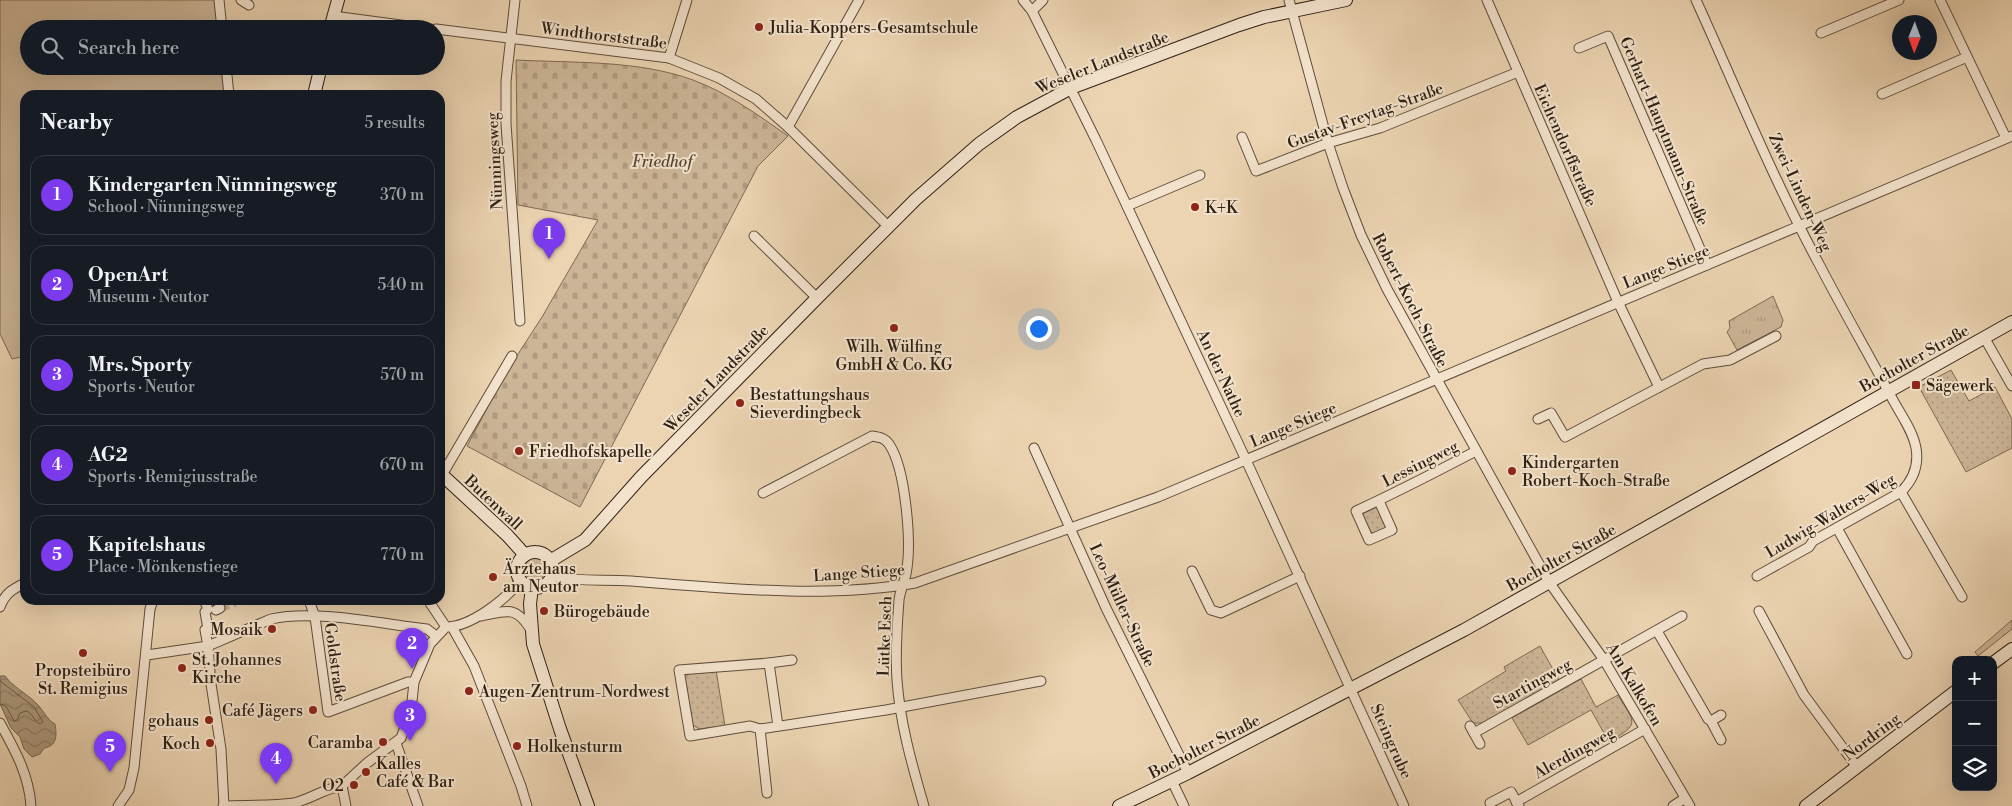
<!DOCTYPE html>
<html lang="en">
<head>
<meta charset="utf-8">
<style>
  :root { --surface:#171b24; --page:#20242c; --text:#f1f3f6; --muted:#9ea1a6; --line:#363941; --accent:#7c3aed }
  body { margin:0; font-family:"Libre Bodoni",serif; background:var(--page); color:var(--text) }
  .controls { position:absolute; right:15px; bottom:15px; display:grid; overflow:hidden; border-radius:10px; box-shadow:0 5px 20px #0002 }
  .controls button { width:45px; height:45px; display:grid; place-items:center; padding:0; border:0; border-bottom:1px solid var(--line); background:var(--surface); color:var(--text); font:25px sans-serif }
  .compass { position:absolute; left:1892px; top:15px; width:45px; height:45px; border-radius:50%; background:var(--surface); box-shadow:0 5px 20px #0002; rotate:181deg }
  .you { position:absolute; left:1038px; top:328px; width:18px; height:18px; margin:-12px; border:4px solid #fff; border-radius:50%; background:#1a73e8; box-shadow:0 0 0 8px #1a73e833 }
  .badge { display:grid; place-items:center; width:32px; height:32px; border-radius:50%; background:var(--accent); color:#fff; font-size:16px; font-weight:700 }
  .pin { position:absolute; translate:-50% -41px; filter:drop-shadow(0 1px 2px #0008) }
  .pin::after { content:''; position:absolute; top:26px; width:18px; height:15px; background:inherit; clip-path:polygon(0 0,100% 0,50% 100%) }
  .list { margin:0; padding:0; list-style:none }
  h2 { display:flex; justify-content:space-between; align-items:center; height:65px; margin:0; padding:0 20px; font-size:21px }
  h2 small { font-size:16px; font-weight:400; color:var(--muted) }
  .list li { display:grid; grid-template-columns:32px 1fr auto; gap:15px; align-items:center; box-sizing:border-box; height:80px; margin:0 10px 10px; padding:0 10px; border:1px solid var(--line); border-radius:15px }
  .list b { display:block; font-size:19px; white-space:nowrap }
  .list p { margin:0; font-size:16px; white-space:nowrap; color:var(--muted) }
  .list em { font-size:16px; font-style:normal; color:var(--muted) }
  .icon { flex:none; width:28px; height:28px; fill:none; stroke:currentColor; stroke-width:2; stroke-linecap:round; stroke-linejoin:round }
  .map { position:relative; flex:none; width:2012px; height:806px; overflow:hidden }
  .search { position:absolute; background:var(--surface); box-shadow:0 5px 20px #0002; left:20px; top:20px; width:425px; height:55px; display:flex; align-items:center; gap:12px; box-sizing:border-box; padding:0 18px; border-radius:28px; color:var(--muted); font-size:19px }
  .panel { position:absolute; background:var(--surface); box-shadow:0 5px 20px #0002; left:20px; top:90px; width:425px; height:515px; border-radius:15px }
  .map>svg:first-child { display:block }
</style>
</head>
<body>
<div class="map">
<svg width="2012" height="806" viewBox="0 0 2012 806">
  <defs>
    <pattern id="grass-dots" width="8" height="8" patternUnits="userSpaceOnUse" patternTransform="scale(1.25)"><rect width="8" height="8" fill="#ccb597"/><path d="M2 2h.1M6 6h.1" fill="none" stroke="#b09b81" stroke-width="1.8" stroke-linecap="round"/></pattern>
    <pattern id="forest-crowns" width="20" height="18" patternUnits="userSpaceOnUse" patternTransform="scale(1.25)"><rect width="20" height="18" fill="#ccb597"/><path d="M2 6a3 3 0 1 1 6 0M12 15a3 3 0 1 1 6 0" fill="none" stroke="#b09b81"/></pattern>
    <pattern id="cemetery-stones" width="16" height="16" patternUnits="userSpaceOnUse" patternTransform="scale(1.25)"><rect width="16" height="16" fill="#ccb597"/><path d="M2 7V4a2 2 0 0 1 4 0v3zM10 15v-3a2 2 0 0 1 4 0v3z" fill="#b09b81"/></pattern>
    <pattern id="park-tufts" width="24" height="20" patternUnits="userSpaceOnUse" patternTransform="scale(1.25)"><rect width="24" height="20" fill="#ccb597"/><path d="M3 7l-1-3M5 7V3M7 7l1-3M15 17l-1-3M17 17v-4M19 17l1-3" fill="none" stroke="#b09b81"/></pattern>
    <pattern id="water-waves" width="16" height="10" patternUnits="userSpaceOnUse" patternTransform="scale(1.25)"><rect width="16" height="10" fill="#ab977c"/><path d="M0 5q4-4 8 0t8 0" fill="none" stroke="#8c7b64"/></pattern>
  </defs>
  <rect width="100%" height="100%" fill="#ecd4b2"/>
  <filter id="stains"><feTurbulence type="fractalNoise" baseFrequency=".004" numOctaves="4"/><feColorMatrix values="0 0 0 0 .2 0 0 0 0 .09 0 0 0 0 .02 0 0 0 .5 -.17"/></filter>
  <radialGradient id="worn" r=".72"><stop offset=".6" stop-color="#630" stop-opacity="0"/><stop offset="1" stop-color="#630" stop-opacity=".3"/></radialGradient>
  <g fill="url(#grass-dots)" stroke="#7d6a55">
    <path d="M 1951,370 L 1969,401 L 1995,387 L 2012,419 L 2012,448 L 1966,472 L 1919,387 Z"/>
    <path d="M 1377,507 L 1387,528 L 1371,535 L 1362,514 Z"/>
    <circle cx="535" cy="569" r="11"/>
    <path d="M 1540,646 L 1559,680 L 1483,723 L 1473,723 L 1458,700 L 1506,671 L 1504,667 Z"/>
    <path d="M 716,670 L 725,726 L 699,729 L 690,723 L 684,677 L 692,672 Z"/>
    <path d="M 1581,679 L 1596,707 L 1618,695 C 1635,724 1641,723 1609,742 L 1591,710 L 1528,745 L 1512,718 Z"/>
  </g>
  <path fill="url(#forest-crowns)" stroke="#7d6a55" d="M 2012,620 L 2012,629 L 1978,656 L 1975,652 Z"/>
  <path fill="url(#cemetery-stones)" stroke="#7d6a55" d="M 516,60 C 574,63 638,60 693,80 C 728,93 758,115 788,136 L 758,166 L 580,507 L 467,446 L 507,371 L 542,317 L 598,220 L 518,205 Z"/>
  <path fill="url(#park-tufts)" stroke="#7d6a55" d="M 1773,296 L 1783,320 L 1781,327 L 1737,350 L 1727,332 L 1730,328 L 1729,321 Z"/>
  <path fill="#ccb597" stroke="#7d6a55" d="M 0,0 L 218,0 L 219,29 L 29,29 L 29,66 L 223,66 L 226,95 L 25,95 L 25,356 L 12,359 L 0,334 Z"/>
  <path fill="url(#water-waves)" stroke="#796752" d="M 0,676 L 5,676 C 13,687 26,693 36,703 C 43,709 46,719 55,724 C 57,736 57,746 44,748 L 40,754 L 32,757 L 24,749 L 20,737 L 11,728 L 0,704 Z"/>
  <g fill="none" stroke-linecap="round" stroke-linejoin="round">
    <path stroke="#6c5c48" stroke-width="1" d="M 0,681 L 34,707 L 43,722 L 40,724 C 33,721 33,713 26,711 L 20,713 L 17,720 L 14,721 L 6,706 L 0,704"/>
    <path stroke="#c6b092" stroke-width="9" stroke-dasharray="9 4.5" stroke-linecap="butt" d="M 220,608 L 235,602"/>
    <defs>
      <g id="street">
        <path d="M 219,0 L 222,29"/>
        <path d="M 241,0 L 249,5"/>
        <path d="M 515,0 L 506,81 L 506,124 L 520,321"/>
        <path d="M 1023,0 L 1032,11 L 1096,140 L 1246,460 L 1404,806"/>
        <path d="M 1289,0 L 1328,143 L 1343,188 L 1361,235 L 1387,289 L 1549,582 L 1604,660 L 1690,806"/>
        <path d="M 1487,0 L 1618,302 L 1659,387"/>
        <path d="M 1696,0 C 1736,88 1773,179 1819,264 C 1843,310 1869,355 1893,400 C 1901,415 1913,431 1916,448 C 1919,465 1913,480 1901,492 L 1813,541 L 1809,547 L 1757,576"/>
        <path d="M 1940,0 L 2006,138"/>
        <path d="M 1032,11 L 1043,0"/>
        <path d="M 333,16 L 431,29"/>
        <path d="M 436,29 L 669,58 L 719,78 L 756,99 L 788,127 L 888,226"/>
        <path d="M 1821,33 L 1899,0"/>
        <path d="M 1579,48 L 1608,36 L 1707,265"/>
        <path d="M 669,58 L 687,0"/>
        <path d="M 226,66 L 229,95"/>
        <path d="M 1882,94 L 1967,57"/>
        <path d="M 788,127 L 859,0"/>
        <path d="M 1242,137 L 1256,171 L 1328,143 L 1380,128 L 1518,72"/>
        <path d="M 1127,206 L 1200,175"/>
        <path d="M 754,236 L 817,298"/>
        <path d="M 1984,337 L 2012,386"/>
        <path d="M 1538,419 L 1551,413 L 1565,437 L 1703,364 L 1730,360 L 1776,336"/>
        <path d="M 1034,448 L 1106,608 L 1188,773"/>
        <path d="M 442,475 L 512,356"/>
        <path d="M 1901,492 L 1962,597"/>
        <path d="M 763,493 L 872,436 C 879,437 885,438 889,444 C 906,469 912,545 906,574 C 904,583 900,591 899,600 C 897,626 895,653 897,680 C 900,723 912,765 924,806"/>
        <path d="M 1379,501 L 1392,530 L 1369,540 L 1356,511 C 1397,492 1436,472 1476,451"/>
        <path d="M 1837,528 L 1907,654"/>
        <path d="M 1192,571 L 1211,610 L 1221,613 L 1300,576"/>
        <path d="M 551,576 C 577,582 605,579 631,581 C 723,588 824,599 915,583 L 1158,497 L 2012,136"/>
        <path d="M 204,600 L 208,609 L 205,612 L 208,629 L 205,630 L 208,646 L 211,684 L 221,749 L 224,806"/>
        <path d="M 309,600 L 315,617 L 328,712 L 408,682 L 414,682"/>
        <path d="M 428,600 L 446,627"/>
        <path d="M 0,607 C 5,593 13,589 25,583"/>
        <path d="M 216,610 L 220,608"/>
        <path d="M 1759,611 L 1804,695 L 1857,767"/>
        <path d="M 481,616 C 507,611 516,605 531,630"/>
        <path d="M 452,627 L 474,666 L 521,786 L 527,806"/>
        <path d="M 1657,631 L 1708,719 L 1711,721"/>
        <path d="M 147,655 L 208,646 L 271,619 C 314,609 382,624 427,629 L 436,636"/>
        <path d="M 769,663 L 792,660"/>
        <path d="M 1721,715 L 1711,721 L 1721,740"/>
        <path d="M 0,723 C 15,750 29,775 31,806"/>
        <path d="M 778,726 L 769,663 L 679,670 L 690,736 L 750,726 L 760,729 L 886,710 L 1041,681"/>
        <path d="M 1470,726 L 1480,744"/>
        <path d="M 760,729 L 767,793"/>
        <path d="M 1474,733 L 1682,616"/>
        <path d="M 396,743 L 418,806"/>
        <path d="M 1172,781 L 1184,806"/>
        <path d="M 342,786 L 367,763 L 401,738 L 411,711 L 414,682 L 430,644 L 446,627 C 471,627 506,599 521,580"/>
        <path d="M 342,786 L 346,806"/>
        <path d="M 1516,802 L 1645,729"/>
        <path d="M 1490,803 L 1511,792 L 1519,806"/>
        <path d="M 118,806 L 129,790 L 134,768 L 150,609 L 153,600"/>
        <path d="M 223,806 C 247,805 272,806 294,803 C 311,799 325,788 342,786"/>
        <path d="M 1673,806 L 1684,799"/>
      </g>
      <g id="secondary">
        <path d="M 330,29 L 338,0"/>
        <path d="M 314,95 L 321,66"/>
        <path d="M 440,473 L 507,535 L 525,555"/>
        <circle cx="535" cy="570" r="18"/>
        <path d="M 550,561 L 585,540 L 641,477 L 817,298 L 916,199 L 979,144 L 1017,117 L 1071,88 L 1239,25 L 1264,17 L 1346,0"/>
        <path d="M 532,587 L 530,604 L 533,644 L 560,729 L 588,806"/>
        <path d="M 1993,663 L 2012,649"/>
        <path d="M 1119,806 L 1188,773 L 1464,630 L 2012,322"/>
        <path d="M 1806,806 L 1956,691"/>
      </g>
    </defs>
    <use href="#street" stroke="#5e4d3b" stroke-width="11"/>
    <use href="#secondary" stroke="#2e2013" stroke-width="14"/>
    <use href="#street" stroke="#f3e3cd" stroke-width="9"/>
    <use href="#secondary" stroke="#f3e3cd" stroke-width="12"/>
  </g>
  <g fill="#8f2418" stroke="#f3e3cd" stroke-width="2">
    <circle cx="759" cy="27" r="5"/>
    <circle cx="1195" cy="207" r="5"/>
    <circle cx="894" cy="328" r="5"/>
    <rect x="1911" y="380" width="10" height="10" rx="2.5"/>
    <circle cx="740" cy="403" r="5"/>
    <circle cx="519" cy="451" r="5"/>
    <circle cx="1512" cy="471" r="5"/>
    <circle cx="493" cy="577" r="5"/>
    <circle cx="544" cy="611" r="5"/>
    <circle cx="272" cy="629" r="5"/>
    <circle cx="83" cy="653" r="5"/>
    <circle cx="182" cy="668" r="5"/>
    <circle cx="469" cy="691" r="5"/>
    <circle cx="313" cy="710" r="5"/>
    <circle cx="209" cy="720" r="5"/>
    <circle cx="383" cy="742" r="5"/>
    <circle cx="210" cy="743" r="5"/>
    <circle cx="517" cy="746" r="5"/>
    <circle cx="366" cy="772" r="5"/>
    <circle cx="354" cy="785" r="5"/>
  </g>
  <g text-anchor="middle" stroke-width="4" stroke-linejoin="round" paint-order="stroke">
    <g font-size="16" fill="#2e2013" stroke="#f3e3cd" text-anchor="start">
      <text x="769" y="33">Julia-Koppers-Gesamtschule</text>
      <text x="1205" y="213">K+K</text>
      <text x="894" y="352" text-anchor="middle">Wilh. Wülfing<tspan x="894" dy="18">GmbH &amp; Co. KG</tspan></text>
      <text x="1926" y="391">Sägewerk</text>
      <text x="750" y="400">Bestattungshaus<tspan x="750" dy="18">Sieverdingbeck</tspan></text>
      <text x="529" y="457">Friedhofskapelle</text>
      <text x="1522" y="468">Kindergarten<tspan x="1522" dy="18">Robert-Koch-Straße</tspan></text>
      <text x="503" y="574">Ärztehaus<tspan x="503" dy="18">am Neutor</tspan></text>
      <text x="554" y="617">Bürogebäude</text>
      <text x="262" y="635" text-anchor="end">Mosaik</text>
      <text x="192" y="665">St. Johannes<tspan x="192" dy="18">Kirche</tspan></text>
      <text x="83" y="676" text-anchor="middle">Propsteibüro<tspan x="83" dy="18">St. Remigius</tspan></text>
      <text x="479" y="697">Augen-Zentrum-Nordwest</text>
      <text x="303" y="716" text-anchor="end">Café Jägers</text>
      <text x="199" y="726" text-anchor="end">gohaus</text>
      <text x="373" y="748" text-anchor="end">Caramba</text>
      <text x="200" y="749" text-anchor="end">Koch</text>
      <text x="527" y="752">Holkensturm</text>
      <text x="376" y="769">Kalles<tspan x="376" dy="18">Café &amp; Bar</tspan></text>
      <text x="344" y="791" text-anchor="end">O2</text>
    </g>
    <g font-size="16" fill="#2e2013" stroke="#f3e3cd">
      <text transform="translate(604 35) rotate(7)" y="6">Windthorststraße</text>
      <text transform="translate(1102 62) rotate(-22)" y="6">Weseler Landstraße</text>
      <text transform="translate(1365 115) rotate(-20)" y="6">Gustav-Freytag-Straße</text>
      <text transform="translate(1665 131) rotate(67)" y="6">Gerhart-Hauptmann-Straße</text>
      <text transform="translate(1566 145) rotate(66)" y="6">Eichendorffstraße</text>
      <text transform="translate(494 161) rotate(-93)" y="6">Nünningsweg</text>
      <text transform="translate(1801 192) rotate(65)" y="6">Zwei-Linden-Weg</text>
      <text transform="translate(1666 266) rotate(-22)" y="6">Lange Stiege</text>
      <text transform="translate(1411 300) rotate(63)" y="6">Robert-Koch-Straße</text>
      <text transform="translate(1914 358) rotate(-29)" y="6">Bocholter Straße</text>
      <text transform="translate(1222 373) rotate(65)" y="6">An der Nathe</text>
      <text transform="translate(716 378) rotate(-46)" y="6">Weseler Landstraße</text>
      <text transform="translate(1293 424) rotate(-23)" y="6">Lange Stiege</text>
      <text transform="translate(1420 463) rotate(-27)" y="6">Lessingweg</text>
      <text transform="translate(494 502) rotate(43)" y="6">Butenwall</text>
      <text transform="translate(1830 515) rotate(-31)" y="6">Ludwig-Walters-Weg</text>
      <text transform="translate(1561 557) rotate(-29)" y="6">Bocholter Straße</text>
      <text transform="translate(859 572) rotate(-4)" y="6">Lange Stiege</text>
      <text transform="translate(1123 605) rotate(65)" y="6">Leo-Müller-Straße</text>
      <text transform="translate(884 636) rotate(-88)" y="6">Lütke Esch</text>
      <text transform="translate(336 662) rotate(82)" y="6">Goldstraße</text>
      <text transform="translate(1532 683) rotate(-29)" y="6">Startingweg</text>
      <text transform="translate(1635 684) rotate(59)" y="6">Am Kalkofen</text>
      <text transform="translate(1871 736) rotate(-37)" y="6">Nordring</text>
      <text transform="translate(1392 741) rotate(66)" y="6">Steingrube</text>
      <text transform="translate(1204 746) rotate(-27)" y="6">Bocholter Straße</text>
      <text transform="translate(1574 752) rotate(-29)" y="6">Alerdingweg</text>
    </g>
    <g font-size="16" font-style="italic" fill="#564534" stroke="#f3e3cd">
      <text x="662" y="167">Friedhof</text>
    </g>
  </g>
  <rect width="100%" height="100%" filter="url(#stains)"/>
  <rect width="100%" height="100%" fill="url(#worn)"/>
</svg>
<div class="controls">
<button>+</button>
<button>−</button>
<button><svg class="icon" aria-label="layers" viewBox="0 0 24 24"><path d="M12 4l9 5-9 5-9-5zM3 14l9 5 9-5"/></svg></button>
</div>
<svg class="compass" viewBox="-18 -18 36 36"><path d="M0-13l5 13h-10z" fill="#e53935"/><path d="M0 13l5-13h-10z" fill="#9ea1a6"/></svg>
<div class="you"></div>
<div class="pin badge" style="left:549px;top:259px">1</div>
<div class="pin badge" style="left:412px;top:669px">2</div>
<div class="pin badge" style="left:410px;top:741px">3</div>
<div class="pin badge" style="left:276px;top:784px">4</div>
<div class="pin badge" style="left:110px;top:772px">5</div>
<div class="search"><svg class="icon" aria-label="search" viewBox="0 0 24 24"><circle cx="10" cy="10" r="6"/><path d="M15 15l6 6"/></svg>Search here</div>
<section class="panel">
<h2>Nearby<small>5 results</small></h2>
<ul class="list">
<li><span class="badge">1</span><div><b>Kindergarten Nünningsweg</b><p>School · Nünningsweg</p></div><em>370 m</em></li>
<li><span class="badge">2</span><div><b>OpenArt</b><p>Museum · Neutor</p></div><em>540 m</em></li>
<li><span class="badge">3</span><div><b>Mrs. Sporty</b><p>Sports · Neutor</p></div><em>570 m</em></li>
<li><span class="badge">4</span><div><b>AG2</b><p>Sports · Remigiusstraße</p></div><em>670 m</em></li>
<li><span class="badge">5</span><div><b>Kapitelshaus</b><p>Place · Mönkenstiege</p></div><em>770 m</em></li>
</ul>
</section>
</div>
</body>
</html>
